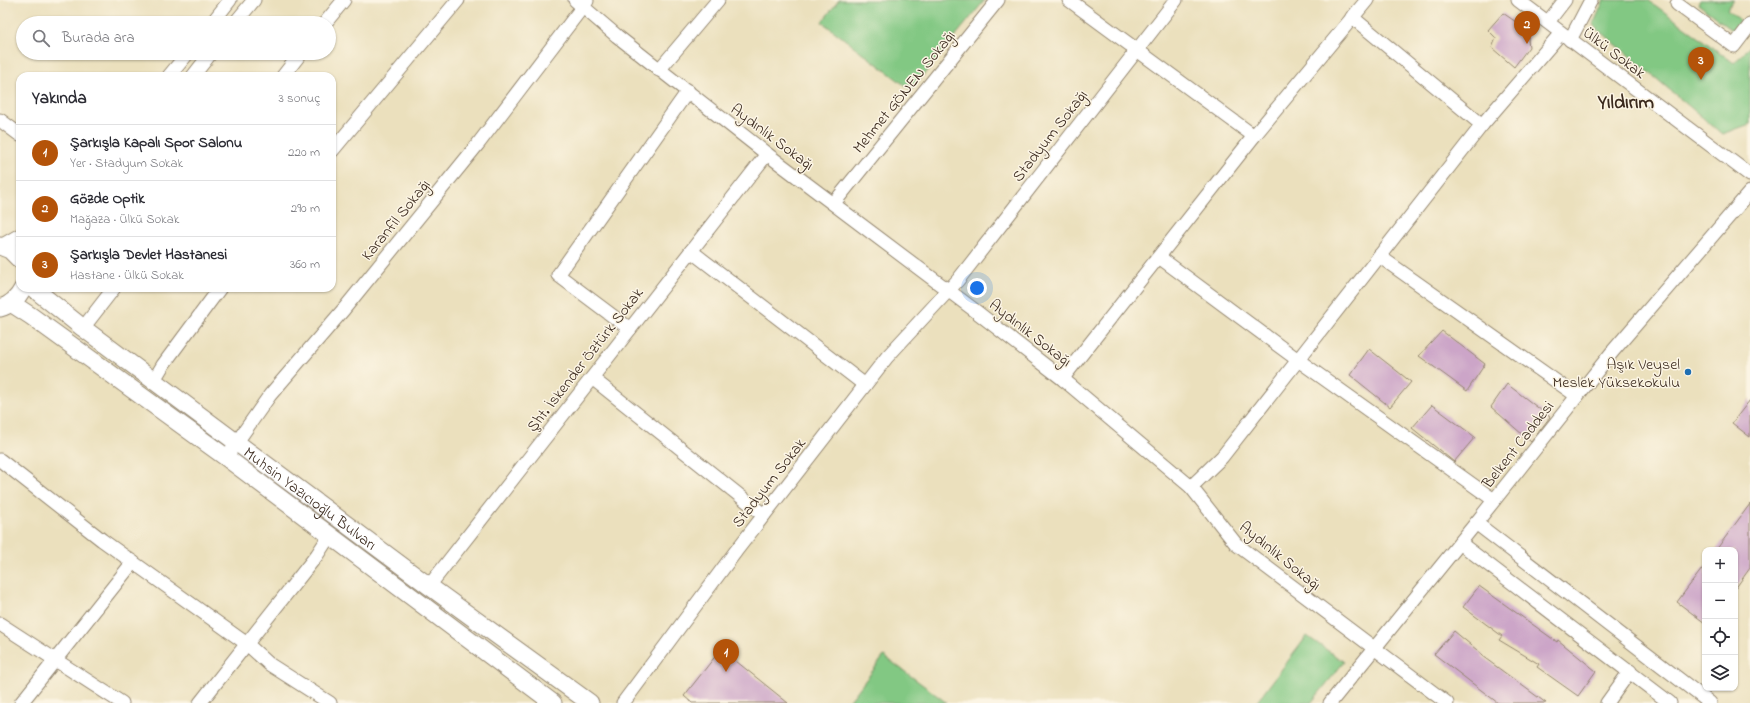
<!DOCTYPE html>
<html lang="tr">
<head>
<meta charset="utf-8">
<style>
  :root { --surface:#fff; --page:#f2f2f3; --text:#2b2b33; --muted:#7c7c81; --line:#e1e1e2; --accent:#b45309 }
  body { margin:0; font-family:"Indie Flower",sans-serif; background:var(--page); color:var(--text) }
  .controls { position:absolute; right:12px; bottom:12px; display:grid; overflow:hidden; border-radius:8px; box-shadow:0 1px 3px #0004 }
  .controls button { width:36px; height:36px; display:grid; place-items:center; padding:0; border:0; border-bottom:1px solid var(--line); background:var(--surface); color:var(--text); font:20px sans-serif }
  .you { position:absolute; left:977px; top:288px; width:14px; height:14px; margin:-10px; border:3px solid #fff; border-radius:50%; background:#1a73e8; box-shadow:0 0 0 6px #1a73e833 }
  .badge { display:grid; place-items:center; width:26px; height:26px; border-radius:50%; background:var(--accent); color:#fff; font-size:13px; font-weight:700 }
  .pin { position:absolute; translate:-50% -33px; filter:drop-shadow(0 1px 2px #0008) }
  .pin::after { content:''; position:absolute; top:21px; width:14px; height:12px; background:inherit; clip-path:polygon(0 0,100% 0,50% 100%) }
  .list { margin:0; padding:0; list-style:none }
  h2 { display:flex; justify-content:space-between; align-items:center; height:52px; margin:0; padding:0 16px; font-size:17px }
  h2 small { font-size:13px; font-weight:400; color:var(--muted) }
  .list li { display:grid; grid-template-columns:26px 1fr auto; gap:12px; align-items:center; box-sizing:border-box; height:56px; padding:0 16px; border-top:1px solid var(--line) }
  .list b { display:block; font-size:15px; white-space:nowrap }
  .list p { margin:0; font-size:13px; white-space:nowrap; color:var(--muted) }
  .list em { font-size:13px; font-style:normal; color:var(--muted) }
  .icon { flex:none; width:22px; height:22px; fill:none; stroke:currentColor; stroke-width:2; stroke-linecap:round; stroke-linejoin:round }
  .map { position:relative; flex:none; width:1750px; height:703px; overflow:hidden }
  .search { position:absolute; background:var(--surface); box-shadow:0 1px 3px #0004; left:16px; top:16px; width:320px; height:44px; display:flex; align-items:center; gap:10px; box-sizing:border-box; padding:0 14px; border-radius:22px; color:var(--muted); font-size:15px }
  .panel { position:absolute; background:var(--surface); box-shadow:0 1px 3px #0004; left:16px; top:72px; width:320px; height:220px; border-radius:12px }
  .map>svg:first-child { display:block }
</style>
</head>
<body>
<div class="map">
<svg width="1750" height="703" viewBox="0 0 1750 703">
  <rect width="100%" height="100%" fill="#fcf5e5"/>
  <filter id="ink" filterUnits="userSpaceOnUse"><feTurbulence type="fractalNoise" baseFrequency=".025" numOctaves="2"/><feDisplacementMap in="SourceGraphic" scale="8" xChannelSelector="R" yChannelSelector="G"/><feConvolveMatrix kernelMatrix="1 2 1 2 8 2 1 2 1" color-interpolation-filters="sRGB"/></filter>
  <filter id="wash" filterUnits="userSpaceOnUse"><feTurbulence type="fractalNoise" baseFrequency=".012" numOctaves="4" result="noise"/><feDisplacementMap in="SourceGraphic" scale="16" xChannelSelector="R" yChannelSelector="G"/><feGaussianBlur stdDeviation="0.9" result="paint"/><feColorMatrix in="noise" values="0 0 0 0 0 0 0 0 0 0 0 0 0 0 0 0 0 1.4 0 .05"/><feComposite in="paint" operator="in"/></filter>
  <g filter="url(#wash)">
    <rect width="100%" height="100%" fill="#ebe0bd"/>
    <g fill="#82c883" stroke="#5e7950">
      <path d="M 839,0 L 985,0 L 911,90 L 822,22 Z"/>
      <path d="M 1604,0 L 1648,0 L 1734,63 L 1750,46 L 1750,124 L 1722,134 L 1593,25 Z"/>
      <path d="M 1700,0 L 1734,0 L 1727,9 L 1740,20 L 1732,30 L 1698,4 Z"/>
      <path d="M 1307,636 L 1344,662 L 1311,703 L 1256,703 Z"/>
      <path d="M 884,656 L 947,703 L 848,703 Z"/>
    </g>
    <g id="blocks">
      <g fill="#cca5c8">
        <path d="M 1503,13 L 1529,31 L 1528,40 L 1529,47 L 1514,67 L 1492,48 L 1496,38 L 1488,30 Z"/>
        <path d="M 1442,331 L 1485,364 L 1467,391 L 1419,356 Z"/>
        <path d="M 1369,349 L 1411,382 L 1390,407 L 1350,375 Z"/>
        <path d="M 1507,384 L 1550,417 L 1531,442 L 1491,407 Z"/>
        <path d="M 1750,400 L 1750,437 L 1732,423 Z"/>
        <path d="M 1432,405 L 1475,437 L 1454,462 L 1412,428 Z"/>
        <path d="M 1750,504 L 1750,568 L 1735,589 L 1735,550 L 1716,550 Z"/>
        <path d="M 1705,565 L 1705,623 L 1677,602 Z"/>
        <path d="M 1479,586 L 1557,642 L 1558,640 L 1596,671 L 1578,696 L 1537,667 L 1539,664 L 1499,640 L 1502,636 L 1463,607 Z"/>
        <path d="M 1454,631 L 1483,655 L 1482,656 L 1546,703 L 1498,703 L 1464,677 L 1434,654 Z"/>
        <path d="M 721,649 L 788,703 L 692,703 L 684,696 Z"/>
      </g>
    </g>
  </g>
  <g filter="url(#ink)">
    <use href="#blocks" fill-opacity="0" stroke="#93856e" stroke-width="1"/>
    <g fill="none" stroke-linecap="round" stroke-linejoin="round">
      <defs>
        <g id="minor">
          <path d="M 575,0 L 617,36 L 767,154 L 973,309 L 1064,380 L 1191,487 L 1236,544 L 1447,703"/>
          <path d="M 1069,0 L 1254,136"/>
          <path d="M 1518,0 L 1750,175"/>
          <path d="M 1677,4 L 1734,46 L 1750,25"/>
          <path d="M 1352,17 L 1482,125"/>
          <path d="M 1548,22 L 1565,0"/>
          <path d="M 212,23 L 230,0"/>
          <path d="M 235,23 L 254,0"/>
          <path d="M 325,23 L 344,0"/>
          <path d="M 1570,40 L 1591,0"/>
          <path d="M 659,70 L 718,0"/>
          <path d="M 169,76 L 188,53"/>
          <path d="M 193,76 L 211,53"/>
          <path d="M 283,76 L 301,53"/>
          <path d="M 0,120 L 20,135"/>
          <path d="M 332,151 L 458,0"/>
          <path d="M 834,203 L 998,0"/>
          <path d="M 1,246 L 20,235"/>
          <path d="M 691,251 L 865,385"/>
          <path d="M 1379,256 L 1577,396"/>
          <path d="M 1159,257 L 1298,360 L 1494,500"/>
          <path d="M 83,328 L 114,288"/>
          <path d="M 630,329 L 558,275 L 688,91"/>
          <path d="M 592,378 L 764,515"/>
          <path d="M 154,380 L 163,365 L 220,288"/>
          <path d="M 1064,380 L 1066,374 L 1254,136 L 1367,0"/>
          <path d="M 232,449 L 270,395 L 344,309 L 478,144 L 587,1"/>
          <path d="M 0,460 L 102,540 L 247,644 L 269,664 L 330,703"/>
          <path d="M 1191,487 L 1222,457 L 1482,125 L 1561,33"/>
          <path d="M 1476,523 L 1710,703"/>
          <path d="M 1460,543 L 1670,703"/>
          <path d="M 429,586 L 767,154"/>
          <path d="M 0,624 L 122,703"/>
          <path d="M 21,703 L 133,562"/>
          <path d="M 200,703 L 317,555 L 330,535"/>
          <path d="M 623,703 L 736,551 L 887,357 L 958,280 L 1176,0"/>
          <path d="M 1330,703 L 1476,523 L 1613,351 L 1750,192"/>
          <path d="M 1607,703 L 1630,671"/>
        </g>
        <g id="major">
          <path d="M 0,246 L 10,250 L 20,260"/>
          <path id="s1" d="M 33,288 L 83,328 L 429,586 L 590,703"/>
          <path d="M 11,303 L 31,316 L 227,458 L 553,703"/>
          <path d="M 0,308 C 11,305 18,298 23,288"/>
        </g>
      </defs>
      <use href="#minor" stroke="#93856e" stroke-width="15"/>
      <use href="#major" stroke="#93856e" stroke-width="19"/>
      <use href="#minor" stroke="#fff" stroke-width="13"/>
      <use href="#major" stroke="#fff" stroke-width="17"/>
    </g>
  </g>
  <circle fill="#1f6fb2" stroke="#fcf5e5" stroke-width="1.5" cx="1688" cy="372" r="4"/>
  <g text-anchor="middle" stroke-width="3" stroke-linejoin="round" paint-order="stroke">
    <g font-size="16" fill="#3b2a1e" stroke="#fcf5e5">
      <text transform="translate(1615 52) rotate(37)" y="6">Ülkü Sokak</text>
      <text transform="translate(903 91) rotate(-51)" y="6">Mehmet GÖNEN Sokağı</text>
      <text transform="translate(1049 135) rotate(-52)" y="6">Stadyum Sokağı</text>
      <text transform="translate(773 136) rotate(37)" y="6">Aydınlık Sokağı</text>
      <text transform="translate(395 219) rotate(-51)" y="6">Karanfil Sokağı</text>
      <text transform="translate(1031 332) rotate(38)" y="6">Aydınlık Sokağı</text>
      <text transform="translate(584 359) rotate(-52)" y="6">Şht. İskender Öztürk Sokak</text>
      <text transform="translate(1517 444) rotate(-52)" y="6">Belkent Caddesi</text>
      <text transform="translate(768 482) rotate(-52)" y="6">Stadyum Sokak</text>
      <text dy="6" stroke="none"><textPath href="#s1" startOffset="348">Muhsin Yazıcıoğlu Bulvarı</textPath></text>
      <text transform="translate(1281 555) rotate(39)" y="6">Aydınlık Sokağı</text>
    </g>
    <g font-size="16" fill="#3b2a1e" stroke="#fcf5e5" text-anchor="end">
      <text x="1680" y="369">Aşık Veysel<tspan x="1680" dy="18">Meslek Yüksekokulu</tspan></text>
    </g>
    <g font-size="20" font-weight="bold" fill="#3b2a1e" stroke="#fcf5e5">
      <text x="1626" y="108">Yıldırım</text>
    </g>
  </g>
</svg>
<div class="controls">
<button>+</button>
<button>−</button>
<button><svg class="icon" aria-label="locate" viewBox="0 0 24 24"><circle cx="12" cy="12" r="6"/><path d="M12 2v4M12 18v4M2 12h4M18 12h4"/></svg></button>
<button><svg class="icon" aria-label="layers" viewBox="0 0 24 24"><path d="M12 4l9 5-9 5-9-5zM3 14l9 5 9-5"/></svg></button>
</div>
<div class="you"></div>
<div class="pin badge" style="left:726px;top:672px">1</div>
<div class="pin badge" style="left:1527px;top:44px">2</div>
<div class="pin badge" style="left:1701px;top:80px">3</div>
<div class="search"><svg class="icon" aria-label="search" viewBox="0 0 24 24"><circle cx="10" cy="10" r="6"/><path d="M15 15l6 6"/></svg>Burada ara</div>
<section class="panel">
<h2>Yakında<small>3 sonuç</small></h2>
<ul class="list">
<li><span class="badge">1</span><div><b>Şarkışla Kapalı Spor Salonu</b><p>Yer · Stadyum Sokak</p></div><em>220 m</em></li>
<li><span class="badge">2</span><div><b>Gözde Optik</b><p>Mağaza · Ülkü Sokak</p></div><em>290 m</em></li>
<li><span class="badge">3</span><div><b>Şarkışla Devlet Hastanesi</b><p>Hastane · Ülkü Sokak</p></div><em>360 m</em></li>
</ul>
</section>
</div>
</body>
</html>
